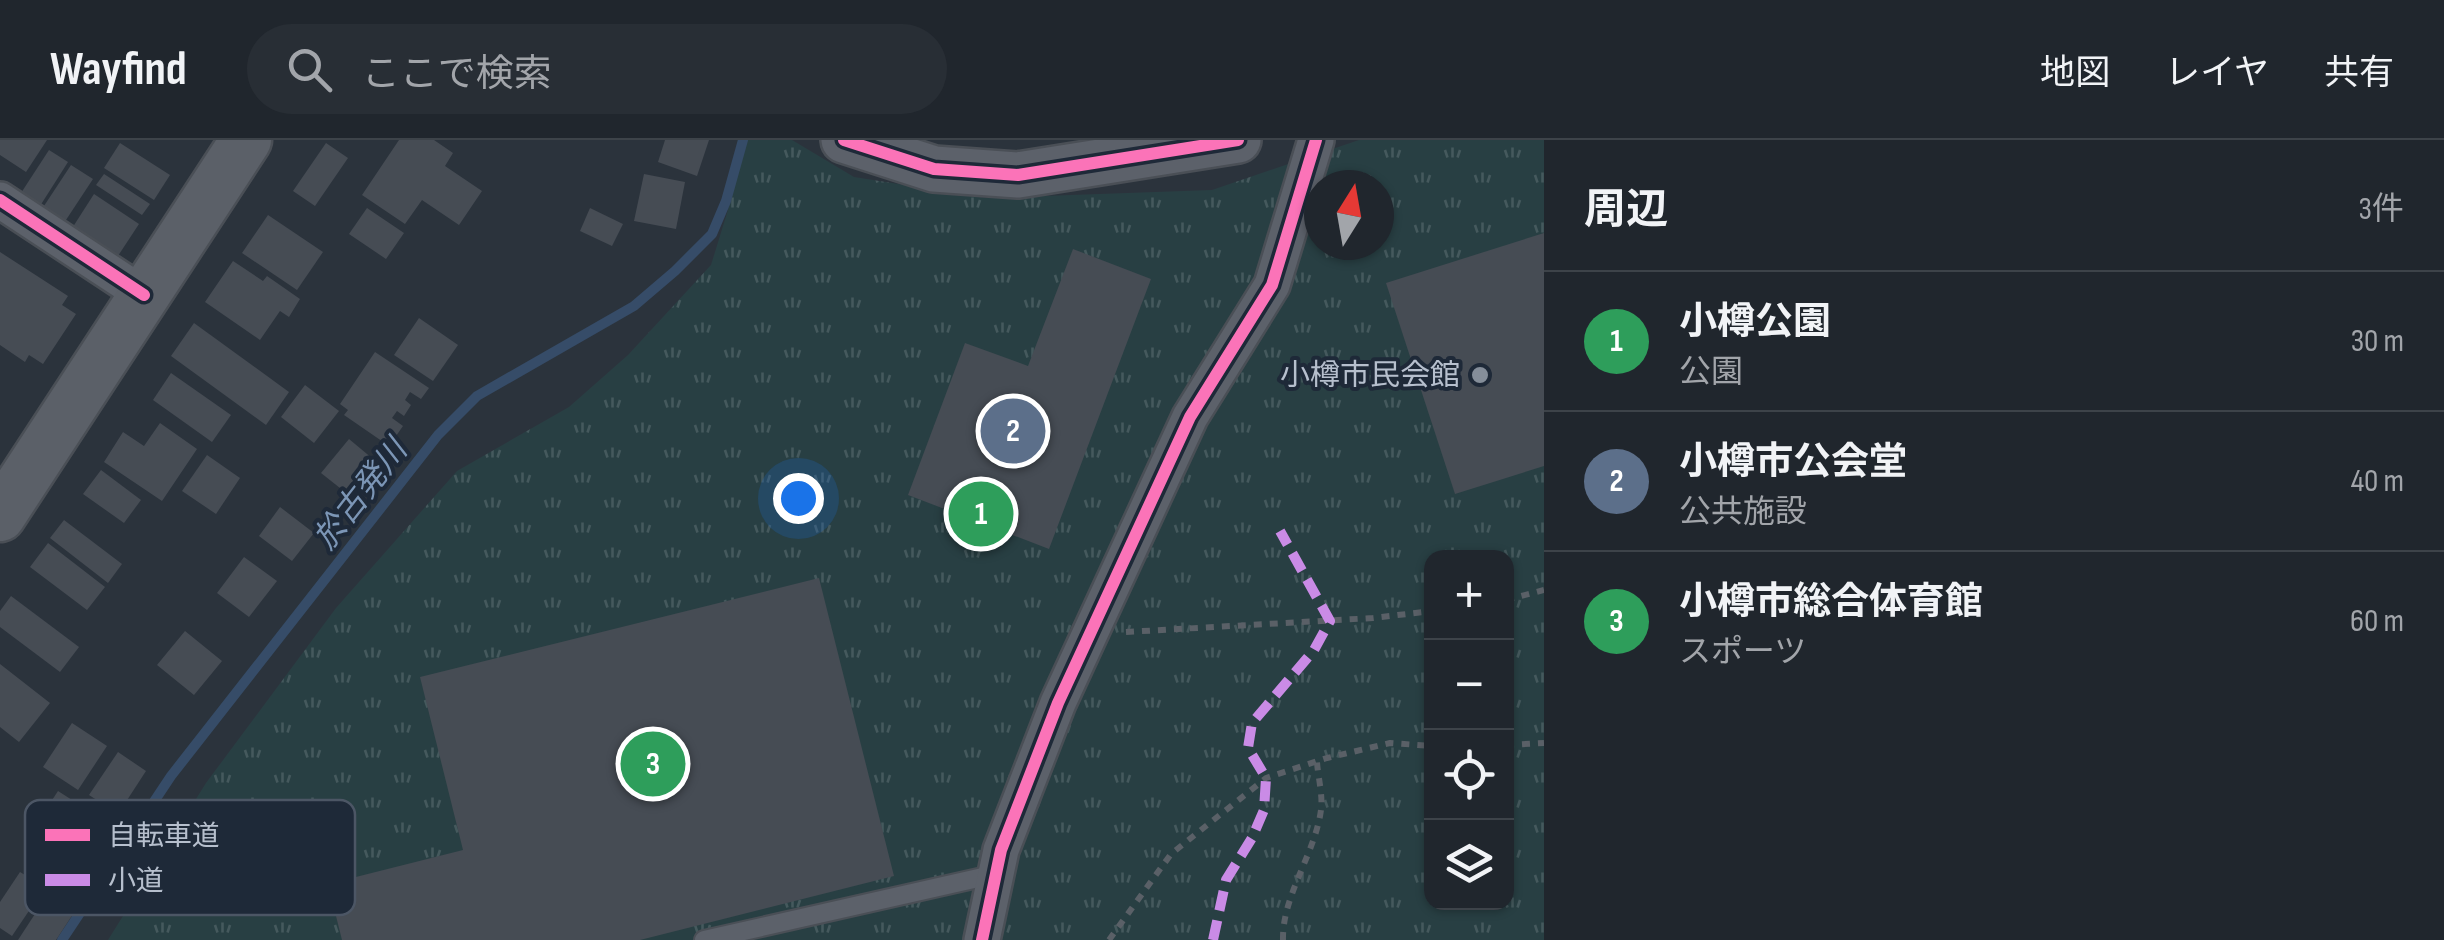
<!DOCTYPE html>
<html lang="ja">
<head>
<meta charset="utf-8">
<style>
  :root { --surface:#20262d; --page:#282e35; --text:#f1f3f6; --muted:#a2a5aa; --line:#3d4349; --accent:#bca0f2 }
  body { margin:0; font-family:"Sofia Sans Condensed","Noto Sans JP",sans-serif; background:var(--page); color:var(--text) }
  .controls { position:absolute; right:30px; bottom:30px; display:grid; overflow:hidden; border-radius:20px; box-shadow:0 2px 8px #0004 }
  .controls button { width:90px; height:90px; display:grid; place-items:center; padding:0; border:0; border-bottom:2px solid var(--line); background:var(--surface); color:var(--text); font:50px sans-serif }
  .compass { position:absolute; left:1304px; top:30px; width:90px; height:90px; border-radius:50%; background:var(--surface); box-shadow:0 2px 8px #0004; rotate:11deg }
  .you { position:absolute; left:798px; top:358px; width:35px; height:35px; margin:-25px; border:8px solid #fff; border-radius:50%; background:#1a73e8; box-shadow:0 0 0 15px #1a73e833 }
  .badge { display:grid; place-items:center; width:65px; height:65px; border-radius:50%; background:var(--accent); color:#fff; font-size:32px; font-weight:700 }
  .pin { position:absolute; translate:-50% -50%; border:5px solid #fff; box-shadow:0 2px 10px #0006 }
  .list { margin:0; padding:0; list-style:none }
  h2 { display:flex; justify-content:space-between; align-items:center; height:130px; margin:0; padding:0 40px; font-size:42px }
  h2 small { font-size:32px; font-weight:400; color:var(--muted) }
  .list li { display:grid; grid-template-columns:65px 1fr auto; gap:30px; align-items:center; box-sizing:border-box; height:140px; padding:0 40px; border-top:2px solid var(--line) }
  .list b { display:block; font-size:38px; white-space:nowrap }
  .list p { margin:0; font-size:32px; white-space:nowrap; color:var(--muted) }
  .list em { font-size:32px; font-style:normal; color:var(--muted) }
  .icon { flex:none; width:55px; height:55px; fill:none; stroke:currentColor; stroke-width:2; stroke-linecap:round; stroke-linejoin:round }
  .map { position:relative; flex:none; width:1544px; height:800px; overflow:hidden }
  header { display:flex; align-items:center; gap:60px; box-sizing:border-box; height:140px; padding:0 50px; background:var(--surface); border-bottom:2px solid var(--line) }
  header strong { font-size:48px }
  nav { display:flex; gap:55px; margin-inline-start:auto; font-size:35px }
  .search { width:700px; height:90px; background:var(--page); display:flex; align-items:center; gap:25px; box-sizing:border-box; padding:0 35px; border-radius:55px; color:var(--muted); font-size:38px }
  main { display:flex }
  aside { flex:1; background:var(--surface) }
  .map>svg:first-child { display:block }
</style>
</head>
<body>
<header>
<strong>Wayfind</strong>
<div class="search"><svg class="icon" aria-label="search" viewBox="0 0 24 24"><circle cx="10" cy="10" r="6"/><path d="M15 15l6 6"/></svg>ここで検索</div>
<nav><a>地図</a><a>レイヤ</a><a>共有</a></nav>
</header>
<main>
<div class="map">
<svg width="1544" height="800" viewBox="0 0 1544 800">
  <defs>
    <pattern id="park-tufts" width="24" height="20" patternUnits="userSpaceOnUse" patternTransform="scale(2.5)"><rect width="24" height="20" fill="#283f43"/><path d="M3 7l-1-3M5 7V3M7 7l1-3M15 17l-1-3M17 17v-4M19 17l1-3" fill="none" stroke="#45595d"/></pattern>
  </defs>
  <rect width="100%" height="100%" fill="#2b333c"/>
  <path fill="url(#park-tufts)" fill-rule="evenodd" d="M 738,0 L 792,0 L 854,37 L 987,58 L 1212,50 L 1359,0 L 1544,0 L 1544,800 L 108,800 L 206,643 L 336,468 L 457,331 L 569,267 L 628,215 L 711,125 L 728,70 ZM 1319,45 L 1379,45 L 1379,105 L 1319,105 ZM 1432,418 L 1506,418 L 1506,762 L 1432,762 Z"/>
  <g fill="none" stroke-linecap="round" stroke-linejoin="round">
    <path stroke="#364c68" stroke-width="10" d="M 62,800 L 171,636 L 438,295 L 477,256 L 634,166 L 675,131 L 712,94 L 726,61 L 743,0"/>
  </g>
  <g fill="#464c54">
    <path d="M 0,0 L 47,0 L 26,32 L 0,15 Z"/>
    <path d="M 399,0 L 434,0 L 453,13 L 445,26 L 482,51 L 459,85 L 422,60 L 405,84 L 362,55 Z"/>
    <path d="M 665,0 L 709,0 L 697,36 L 658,22 Z"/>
    <path d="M 120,3 L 170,35 L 154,60 L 104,28 Z"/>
    <path d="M 326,3 L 348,18 L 315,66 L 293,51 Z"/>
    <path d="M 49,10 L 68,22 L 40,66 L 21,53 Z"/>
    <path d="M 71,25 L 93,39 L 62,86 L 40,72 Z"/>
    <path d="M 104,34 L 150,64 L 142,75 L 96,45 Z"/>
    <path d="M 644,34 L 685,42 L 676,89 L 634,81 Z"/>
    <path d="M 94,54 L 139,84 L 114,122 L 69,93 Z"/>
    <path d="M 367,68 L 404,93 L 386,119 L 349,94 Z"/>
    <path d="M 590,68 L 623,84 L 612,106 L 580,91 Z"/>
    <path d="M 268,75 L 323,112 L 297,150 L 242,113 Z"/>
    <path d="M 1544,93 L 1544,326 L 1455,354 L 1386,143 Z"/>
    <path d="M 1073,109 L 1151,139 L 1049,409 L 908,355 L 965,203 L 1028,226 Z"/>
    <path d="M 0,112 L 68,156 L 62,165 L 76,174 L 43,224 L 29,215 L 25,222 L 0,205 Z"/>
    <path d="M 233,121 L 263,141 L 267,136 L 300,159 L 289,177 L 280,171 L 260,200 L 205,162 Z"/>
    <path d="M 419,178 L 458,205 L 433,241 L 394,215 Z"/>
    <path d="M 194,183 L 289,252 L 266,285 L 171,216 Z"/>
    <path d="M 375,212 L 429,248 L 421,259 L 410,252 L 405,260 L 411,265 L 404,276 L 397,271 L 392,278 L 403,286 L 389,306 L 344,275 L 348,270 L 340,264 Z"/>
    <path d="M 171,233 L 231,275 L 212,302 L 153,260 Z"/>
    <path d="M 305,245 L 339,271 L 314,303 L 281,277 Z"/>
    <path d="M 160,283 L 197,309 L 162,361 L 104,322 L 123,292 L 144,306 Z"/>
    <path d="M 349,299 L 373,319 L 345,352 L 321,333 Z"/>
    <path d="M 207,315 L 240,338 L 216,374 L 182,351 Z"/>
    <path d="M 101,330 L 141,360 L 124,383 L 83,354 Z"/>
    <path d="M 280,367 L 314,393 L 292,421 L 259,396 Z"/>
    <path d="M 64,380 L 122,424 L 108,443 L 50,398 Z"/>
    <path d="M 48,403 L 105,447 L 87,470 L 30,427 Z"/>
    <path d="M 244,417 L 277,441 L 249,477 L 217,453 Z"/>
    <path d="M 819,438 L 894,736 L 640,800 L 342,800 L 328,744 L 463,710 L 420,537 Z"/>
    <path d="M 11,456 L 79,507 L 60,532 L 0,487 L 0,471 Z"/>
    <path d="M 185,491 L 222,521 L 194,555 L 157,525 Z"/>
    <path d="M 0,524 L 50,563 L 19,602 L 0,587 Z"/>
    <path d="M 72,583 L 107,606 L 78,650 L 43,627 Z"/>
    <path d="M 118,612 L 146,631 L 118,674 L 89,655 Z"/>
    <path d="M 58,651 L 83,667 L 58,704 L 34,688 Z"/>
    <path d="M 20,732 L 45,747 L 12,796 L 0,788 L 0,762 Z"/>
    <path d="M 48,754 L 75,771 L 56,800 L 18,800 Z"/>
  </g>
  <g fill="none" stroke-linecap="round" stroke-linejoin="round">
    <defs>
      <path id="service" d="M 704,800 L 996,734"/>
      <g id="minor">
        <path d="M 0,60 L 144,155"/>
        <path d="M 982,800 L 1001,710 L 1058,563 L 1190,277 L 1272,145 L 1316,0"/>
      </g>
      <path id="tertiary" d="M 844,0 L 934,29 L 1018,35 L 1238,0"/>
      <path id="secondary" d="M 0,376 L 246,0"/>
    </defs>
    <use href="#service" stroke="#4a4f56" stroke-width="22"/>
    <use href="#minor" stroke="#4a4f56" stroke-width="40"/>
    <use href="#tertiary" stroke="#4a4f56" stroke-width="50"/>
    <use href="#secondary" stroke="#4a4f56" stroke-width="55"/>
    <g stroke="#5a6067" stroke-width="6" stroke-dasharray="8 8" stroke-linecap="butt">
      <path d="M 1506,460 L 1544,450"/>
      <path d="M 1126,492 L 1373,478 L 1432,471"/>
      <path d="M 1506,605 L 1544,603"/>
      <path d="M 1109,800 L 1171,714 L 1266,638 L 1327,618 L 1390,603 L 1432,606"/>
      <path d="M 1283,800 C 1282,756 1315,714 1321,670 C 1323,655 1318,637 1317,622"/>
    </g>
    <use href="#service" stroke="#5c616a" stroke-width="18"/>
    <use href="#minor" stroke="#5c616a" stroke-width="35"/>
    <use href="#tertiary" stroke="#5c616a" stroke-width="45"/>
    <use href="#secondary" stroke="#5b6068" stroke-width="50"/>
    <path stroke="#ca8be6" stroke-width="10" stroke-dasharray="20 10" stroke-linecap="butt" d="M 1213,800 L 1226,740 L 1252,698 L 1264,670 L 1266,638 L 1248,608 L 1252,583 L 1314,510 L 1330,481 L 1280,391"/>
    <defs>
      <g id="cycleway">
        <path d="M 844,0 L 934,29 L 1018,35 L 1238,0"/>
        <path d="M 0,60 L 144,155"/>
        <path d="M 982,800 L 1001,710 L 1058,563 L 1190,277 L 1272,145 L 1316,0"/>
      </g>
    </defs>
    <use href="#cycleway" stroke="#1e2938" stroke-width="19"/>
    <use href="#cycleway" stroke="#fb73b8" stroke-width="12"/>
  </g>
  <circle fill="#858e9a" stroke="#1e2938" stroke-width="4" cx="1480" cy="235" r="10"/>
  <g text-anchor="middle" stroke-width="8" stroke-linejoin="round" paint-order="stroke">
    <g font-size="30" fill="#b6bfcd" stroke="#1e2938" text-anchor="end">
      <text x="1460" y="245">小樽市民会館</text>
    </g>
    <g font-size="32" font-style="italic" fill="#7c96b6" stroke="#1e2938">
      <text transform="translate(360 354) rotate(-52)" y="11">於古発川</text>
    </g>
  </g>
  <rect x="25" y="660" width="330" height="115" rx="15" fill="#1e2938" stroke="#4c5665" stroke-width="2.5"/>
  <rect x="45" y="689" width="45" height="12" fill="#fb73b8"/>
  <rect x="45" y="734" width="45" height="12" fill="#ca8be6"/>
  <g font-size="28" fill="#b6bfcd">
    <text x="108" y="705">自転車道</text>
    <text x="108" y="750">小道</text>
  </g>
</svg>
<div class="controls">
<button>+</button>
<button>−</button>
<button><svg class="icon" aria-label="locate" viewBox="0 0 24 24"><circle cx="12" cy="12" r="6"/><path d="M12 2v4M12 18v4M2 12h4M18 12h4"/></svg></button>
<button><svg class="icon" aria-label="layers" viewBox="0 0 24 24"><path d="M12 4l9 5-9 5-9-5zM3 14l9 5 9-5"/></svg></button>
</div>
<svg class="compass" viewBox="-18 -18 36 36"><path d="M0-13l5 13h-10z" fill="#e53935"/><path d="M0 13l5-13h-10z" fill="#a2a5aa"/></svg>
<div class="you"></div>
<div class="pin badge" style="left:981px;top:374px;background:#2e9e5b">1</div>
<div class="pin badge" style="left:1013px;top:291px;background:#5c6f8a">2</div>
<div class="pin badge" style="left:653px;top:624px;background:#2e9e5b">3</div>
</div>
<aside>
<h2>周辺<small>3件</small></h2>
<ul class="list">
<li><span class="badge" style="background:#2e9e5b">1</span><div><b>小樽公園</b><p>公園</p></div><em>30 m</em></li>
<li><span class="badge" style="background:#5c6f8a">2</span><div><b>小樽市公会堂</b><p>公共施設</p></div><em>40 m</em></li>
<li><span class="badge" style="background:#2e9e5b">3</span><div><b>小樽市総合体育館</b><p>スポーツ</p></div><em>60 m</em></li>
</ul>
</aside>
</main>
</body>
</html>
